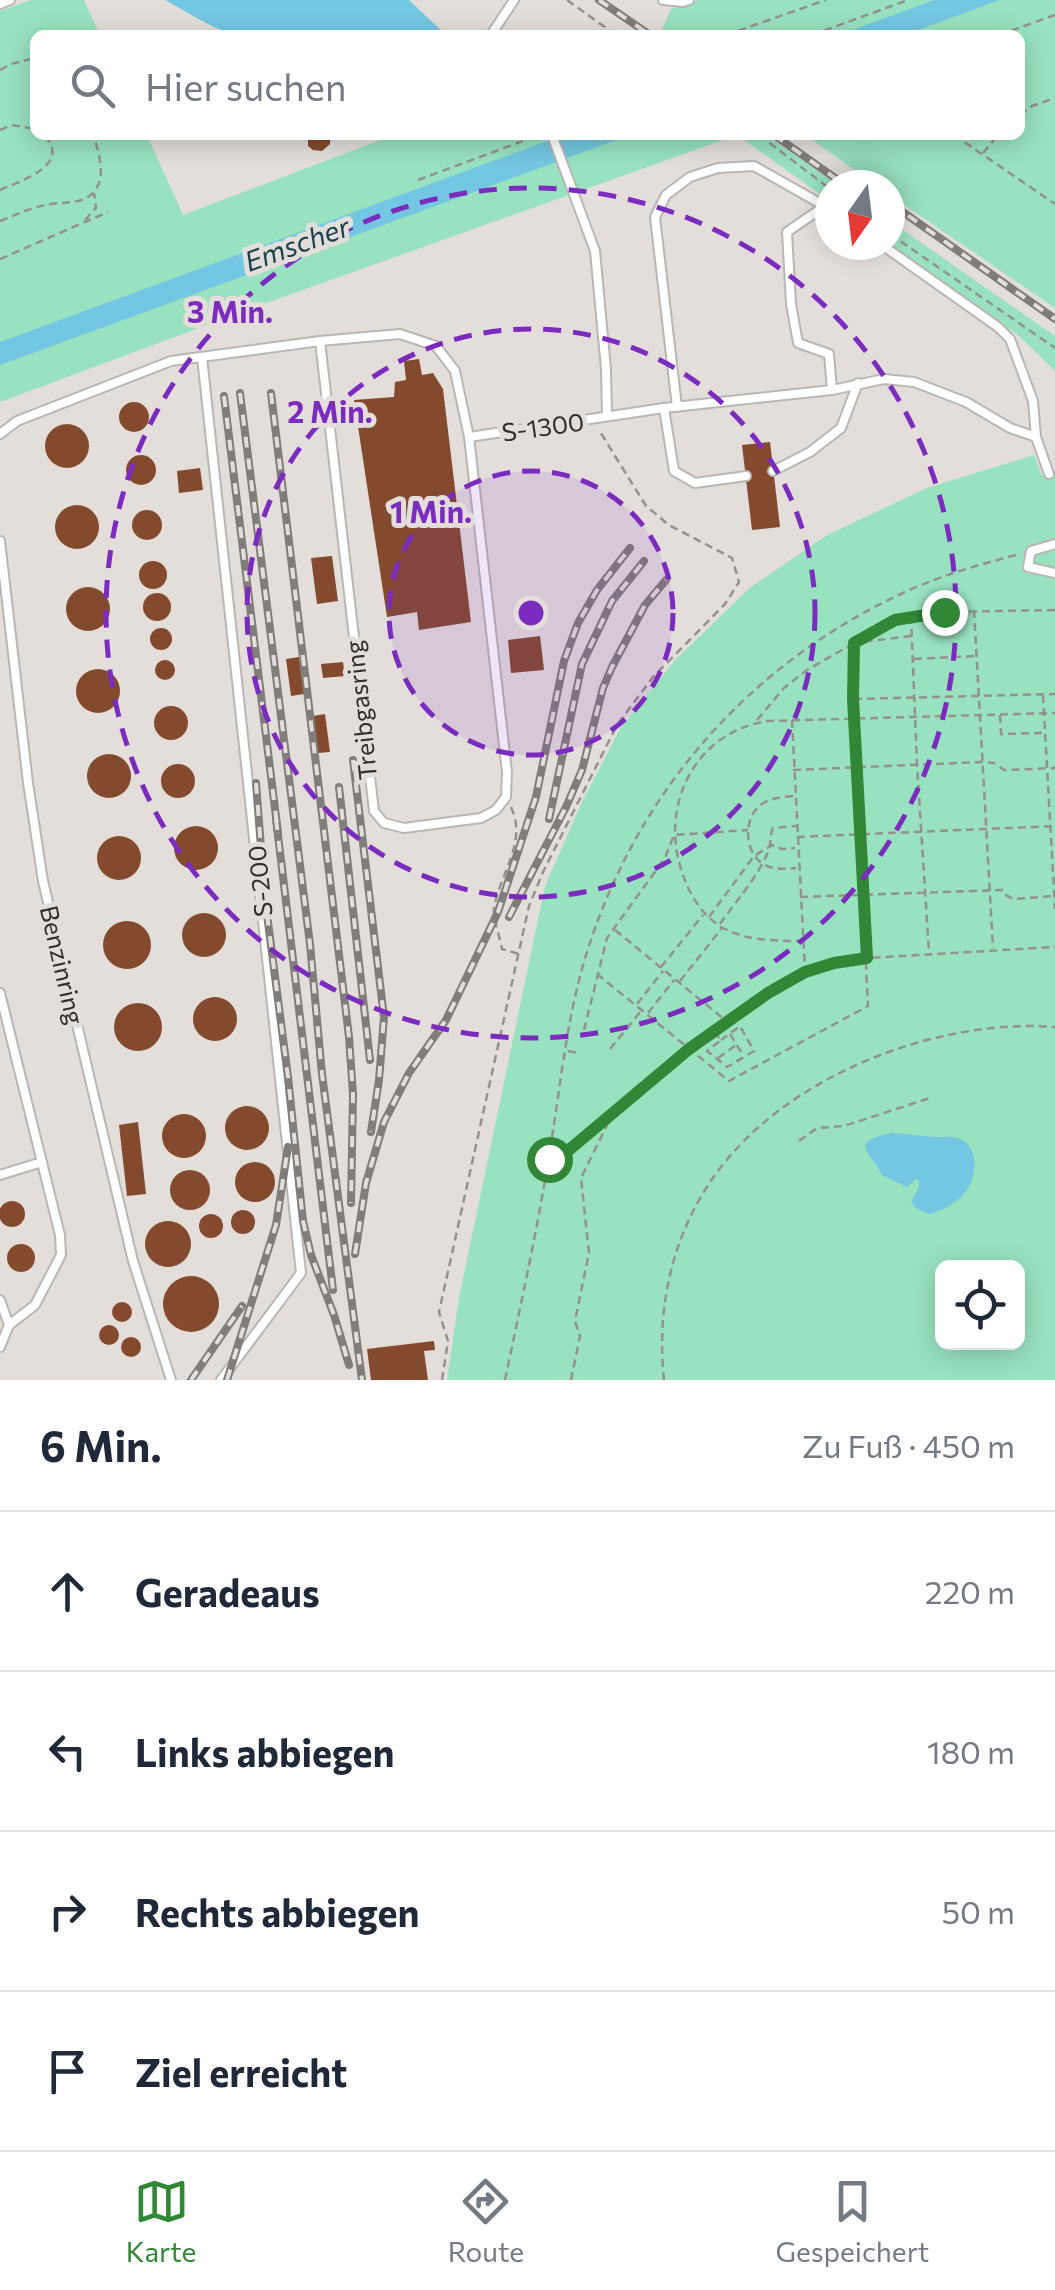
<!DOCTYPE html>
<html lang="de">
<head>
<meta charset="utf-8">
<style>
  :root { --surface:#fff; --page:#f2f2f3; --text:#1f2937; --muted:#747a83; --line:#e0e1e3; --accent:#318736 }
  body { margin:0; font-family:Commissioner,sans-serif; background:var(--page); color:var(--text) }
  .controls { position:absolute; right:30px; bottom:30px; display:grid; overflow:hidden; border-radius:15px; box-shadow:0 5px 25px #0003 }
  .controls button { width:90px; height:90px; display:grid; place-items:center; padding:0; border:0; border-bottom:2px solid var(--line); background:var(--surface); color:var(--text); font:50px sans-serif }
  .compass { position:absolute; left:815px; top:170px; width:90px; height:90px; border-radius:50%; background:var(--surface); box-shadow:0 5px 25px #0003; rotate:194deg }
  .stop { position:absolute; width:30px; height:30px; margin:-22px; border:8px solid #318736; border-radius:50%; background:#fff }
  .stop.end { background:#318736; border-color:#fff; box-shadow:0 2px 10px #0008 }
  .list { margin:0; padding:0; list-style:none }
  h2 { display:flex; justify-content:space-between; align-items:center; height:130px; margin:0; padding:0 40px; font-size:42px }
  h2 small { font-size:32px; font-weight:400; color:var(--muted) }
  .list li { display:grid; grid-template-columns:65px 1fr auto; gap:30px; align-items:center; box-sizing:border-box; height:160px; padding:0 40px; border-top:2px solid var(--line) }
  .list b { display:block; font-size:38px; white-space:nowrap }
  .list em { font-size:32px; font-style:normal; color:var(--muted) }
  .icon { flex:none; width:55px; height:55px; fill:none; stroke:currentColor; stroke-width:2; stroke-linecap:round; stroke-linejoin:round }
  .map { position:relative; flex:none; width:1055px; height:1380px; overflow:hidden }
  .search { position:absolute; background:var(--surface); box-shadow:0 5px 25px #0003; left:30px; right:30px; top:30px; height:110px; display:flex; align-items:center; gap:25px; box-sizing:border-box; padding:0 35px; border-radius:15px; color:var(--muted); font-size:38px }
  .sheet { height:770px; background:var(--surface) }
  nav { display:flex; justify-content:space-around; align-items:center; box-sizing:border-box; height:140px; border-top:2px solid var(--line); background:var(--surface); font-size:28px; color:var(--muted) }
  nav a { display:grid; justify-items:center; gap:5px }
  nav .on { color:var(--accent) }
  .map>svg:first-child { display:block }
</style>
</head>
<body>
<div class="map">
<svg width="1055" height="1380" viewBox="0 0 1055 1380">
  <rect width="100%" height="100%" fill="#e3deda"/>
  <g fill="#98e2bf" fill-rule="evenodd">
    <path d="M 31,0 L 84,0 L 100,35 L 35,35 L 35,135 L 147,135 L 183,215 L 394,135 L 766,135 L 838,185 L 830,185 L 830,201 L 737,135 L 258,306 L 0,402 L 0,11 Z"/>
    <path d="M 699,0 L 1055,0 L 1055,308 L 890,195 L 890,185 L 876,185 L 805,135 L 1020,135 L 1020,35 L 660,34 L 671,9 Z"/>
    <path d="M 890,221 L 1055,336 L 1055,371 L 1019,336 L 890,244 Z"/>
    <path d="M 1034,455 L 1042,476 L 1055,472 L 1055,1380 L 447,1380 L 459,1298 L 545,886 L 582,802 L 621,727 L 676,659 L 751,587 L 827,535 L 927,488 ZM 942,1268 L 1018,1268 L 1018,1342 L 942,1342 Z"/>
  </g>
  <g fill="#74c7e2">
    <path d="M 165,0 L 409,0 L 446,35 L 281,35 C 266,31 247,39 232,34 C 209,27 186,11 165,0 Z"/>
    <path d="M 934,0 L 1000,0 L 904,35 L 839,35 Z"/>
    <path d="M 564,135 L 630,135 L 0,365 L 0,342 Z"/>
    <path d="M 893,1133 C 907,1134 920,1136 934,1137 C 942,1138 949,1135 958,1138 C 980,1146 978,1178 964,1194 C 955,1204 943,1210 930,1214 L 917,1209 L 911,1202 L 919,1187 L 919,1180 L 916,1179 L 907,1187 L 882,1175 C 872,1152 845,1142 893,1133 Z"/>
  </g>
  <g fill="#844a2d">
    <path d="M 308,135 L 330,135 L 330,144 L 322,151 L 313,150 L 308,146 Z"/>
    <path d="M 419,359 L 422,375 L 433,373 L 443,389 L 471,622 L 419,630 L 417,612 L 387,617 L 354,400 L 394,397 L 395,382 L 406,380 L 404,361 Z"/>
    <circle cx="134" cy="417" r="15"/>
    <circle cx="67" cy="446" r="22"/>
    <path d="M 770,442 L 780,527 L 752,530 L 742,445 Z"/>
    <circle cx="141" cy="470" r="15"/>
    <path d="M 200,468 L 203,490 L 179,493 L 177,471 Z"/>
    <circle cx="77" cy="527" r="22"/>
    <circle cx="147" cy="525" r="15"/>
    <path d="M 332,556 L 338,601 L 317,604 L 311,558 Z"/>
    <circle cx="153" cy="575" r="14"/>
    <circle cx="88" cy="609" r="22"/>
    <circle cx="157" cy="607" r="14"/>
    <circle cx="161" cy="639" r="11"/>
    <path d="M 540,636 L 544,670 L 511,673 L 508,640 Z"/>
    <path d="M 299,657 L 304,694 L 291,696 L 286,659 Z"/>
    <circle cx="165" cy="670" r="10"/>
    <path d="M 343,662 L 345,676 L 323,678 L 321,664 Z"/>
    <circle cx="98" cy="691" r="22"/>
    <circle cx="171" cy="723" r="17"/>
    <path d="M 325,714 L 330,752 L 318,753 L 313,716 Z"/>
    <circle cx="109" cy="776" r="22"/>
    <circle cx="178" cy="781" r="17"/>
    <circle cx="196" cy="848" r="22"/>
    <circle cx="119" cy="858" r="22"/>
    <circle cx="204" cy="935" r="22"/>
    <circle cx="127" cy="945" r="24"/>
    <circle cx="215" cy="1019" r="22"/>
    <circle cx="138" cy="1027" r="24"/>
    <circle cx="247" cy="1128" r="22"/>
    <circle cx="184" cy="1136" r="22"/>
    <path d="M 138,1122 L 146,1194 L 127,1196 L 119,1125 Z"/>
    <circle cx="255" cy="1182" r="20"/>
    <circle cx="190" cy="1190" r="20"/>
    <circle cx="12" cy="1214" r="13"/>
    <circle cx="243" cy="1222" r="12"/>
    <circle cx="211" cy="1226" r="12"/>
    <circle cx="168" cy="1244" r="23"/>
    <circle cx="21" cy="1258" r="14"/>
    <circle cx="191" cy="1304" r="28"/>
    <circle cx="122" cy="1312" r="10"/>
    <circle cx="109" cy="1335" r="10"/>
    <circle cx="131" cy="1347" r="10"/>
    <path d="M 434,1341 L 435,1350 L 424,1351 L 428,1380 L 371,1380 L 367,1349 Z"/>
  </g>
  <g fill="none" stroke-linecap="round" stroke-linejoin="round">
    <defs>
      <g id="service">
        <path d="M 663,0 L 683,2 L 689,0"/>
        <path d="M 0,4 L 10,0"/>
        <path d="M 491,35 L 514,0"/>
        <path d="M 552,135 L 595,251 L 606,369 L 607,416"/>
        <path d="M 825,206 L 787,232 L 791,304 L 798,343 L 829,354 L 832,390"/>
        <path d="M 882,245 L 998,327 L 1010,339 L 1033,401 L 1036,437 L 1049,474"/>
        <path d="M 320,341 L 374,811 L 384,823 L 404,828 L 481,818 L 496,810 L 506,797 L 507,772 L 469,437"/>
        <path d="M 202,357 L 301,1273 L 221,1380"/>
        <path d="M 677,407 L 655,217 L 666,195 L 690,177 L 718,168 L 754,166 L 830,209"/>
        <path d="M 664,408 L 674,471 L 695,483 L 746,476"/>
        <path d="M 0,434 L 17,421 L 171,361 L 320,341 L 400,334 L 436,346 L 455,371 L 469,437 L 664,408 L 832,390 L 884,379 L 914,382 L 966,402 L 1010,428 L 1036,437"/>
        <path d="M 773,471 L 810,452 L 841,428 L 858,383"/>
        <path d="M 0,541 L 28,783 L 43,881 L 133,1261 L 171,1380"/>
        <path d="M 1055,544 L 1031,551 L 1028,567 L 1055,573"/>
        <path d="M 0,993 L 60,1235 L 61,1255 L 35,1305 L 9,1325 L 0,1347"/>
        <path d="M 0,1175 L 42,1162"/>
        <path d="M 0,1300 L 9,1325"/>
      </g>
    </defs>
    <use href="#service" stroke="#bab6b2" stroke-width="12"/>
    <g stroke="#94918e" stroke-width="2.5" stroke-dasharray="8 5" stroke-linecap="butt">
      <path d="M 567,0 L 616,35"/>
      <path d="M 726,35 L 826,0"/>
      <path d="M 812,35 L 908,0"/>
      <path d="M 999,35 L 1055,15"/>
      <path d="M 0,70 L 11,64 L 35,58"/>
      <path d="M 1020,115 L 1032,106 L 1055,98"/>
      <path d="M 0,130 L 12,125 L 35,129"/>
      <path d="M 759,135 L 830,189"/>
      <path d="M 954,135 L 1055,204"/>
      <path d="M 983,153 L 998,135"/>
      <path d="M 418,180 L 539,135"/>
      <path d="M 0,190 C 20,181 73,165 44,135"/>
      <path d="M 85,220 L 96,208 L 94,193"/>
      <path d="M 0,221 C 15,215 30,208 45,205 C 57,202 73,204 84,199 C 110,187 100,155 93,135"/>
      <path d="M 890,234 L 1055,348"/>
      <path d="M 0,259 L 108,212"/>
      <path d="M 974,610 L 993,948"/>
      <path d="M 911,616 L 917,765 L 929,952"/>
      <path d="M 914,659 L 976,656"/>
      <path d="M 1043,695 L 1055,909"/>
      <path d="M 854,699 L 1055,694"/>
      <path d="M 1000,715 L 1001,734 L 1043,733"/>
      <path d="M 757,720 L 784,688 L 807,670 L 895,620 L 944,612 L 1055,610"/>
      <path d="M 792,720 L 805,971"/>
      <path d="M 793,770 L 982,762 L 994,763 L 1004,770 L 1055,768"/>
      <path d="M 793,796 C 782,797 771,798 762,804 C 742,817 744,855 765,865 C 774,870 786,869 796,868"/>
      <path d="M 511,807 C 528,843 499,874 494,909 C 493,919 500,937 502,949 L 519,954"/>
      <path d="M 797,837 L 1055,826"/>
      <path d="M 800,897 L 1002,890 L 1004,894 L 1013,899 L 1055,896"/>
      <path d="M 709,917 L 754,856 L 772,845 L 782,849 L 795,848"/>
      <path d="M 720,924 C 736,901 757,878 768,852 C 772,843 769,837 773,828 L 796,826"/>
      <path d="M 615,930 L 725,1020"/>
      <path d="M 804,941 C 776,941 746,941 721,927 C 701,914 689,894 682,872 C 659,805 695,732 768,721 L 1055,713"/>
      <path d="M 661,967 L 703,915"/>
      <path d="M 597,974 L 729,1081 L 868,1006 L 853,699 L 854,643 L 911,636"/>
      <path d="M 680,981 L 722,928"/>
      <path d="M 637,1004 L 663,971"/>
      <path d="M 648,1013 L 674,980"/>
      <path d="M 584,1030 L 607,938 L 665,858 L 674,835 L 748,830"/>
      <path d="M 714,1032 L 721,1040 L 707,1051 L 727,1067 L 754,1051 L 740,1026 L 721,1040"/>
      <path d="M 730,1034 L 743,1055"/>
      <path d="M 610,1049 L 641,1011"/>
      <path d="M 568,1051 L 578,1053"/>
      <path d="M 718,1058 L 736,1045"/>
      <path d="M 799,1141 L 817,1128 L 844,1126 L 930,1098"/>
      <path d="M 549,1159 L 557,1161 L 689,1049 L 768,993 L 805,972 L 834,963 L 867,958 L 1055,947"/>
      <path d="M 442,1380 L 448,1341 L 439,1312 L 529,906 L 543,872 L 617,725 L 653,677 L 725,604 L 739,582 L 732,558 L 669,525 L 646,506 L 599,430"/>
      <path d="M 505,1380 C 521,1303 538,1227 550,1150 C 561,1083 567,1013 588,949 C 639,789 752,662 905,592 C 942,575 981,564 1020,554"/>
      <path d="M 571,1380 L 580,1336 L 575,1321 L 589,1253 L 581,1178 L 612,1115"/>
      <path d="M 664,1380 C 656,1306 673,1231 718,1171 C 789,1075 937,1018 1055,1027"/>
    </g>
    <use href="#service" stroke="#fff" stroke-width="8"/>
    <defs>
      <g id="rail">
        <path d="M 599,0 L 650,35"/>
        <path d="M 774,135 L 845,185"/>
        <path d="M 890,203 L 1055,319"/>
        <path d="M 240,393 L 310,944 L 322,1074 L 362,1380"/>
        <path d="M 271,393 L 349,1037 L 353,1094 L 351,1203"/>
        <path d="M 224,396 L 278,833"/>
        <path d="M 353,760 L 384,1017 L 379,1080 L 371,1132"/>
        <path d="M 256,783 L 265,899 L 288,1077 L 303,1221 L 311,1255 L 334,1315 L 349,1365"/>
        <path d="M 339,787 L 370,1060"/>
        <path d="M 276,819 L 333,1290"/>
        <path d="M 549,819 L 582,664 L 612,601 L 644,561"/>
        <path d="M 509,917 L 566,807 L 582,770 L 603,688 L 612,667 L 645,605 L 666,580"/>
        <path d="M 355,1254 L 366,1183 L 384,1122 L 409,1073 L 446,1020 L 498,912 L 536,797 L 564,661 L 578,623 L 597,590 L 630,548"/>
        <path d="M 191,1380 L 242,1306"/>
        <path d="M 227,1380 L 276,1225 L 288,1147"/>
      </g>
    </defs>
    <use href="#rail" stroke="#807d7b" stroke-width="8"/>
    <use href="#rail" stroke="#e3deda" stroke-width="4" stroke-dasharray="11" stroke-linecap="butt"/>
  </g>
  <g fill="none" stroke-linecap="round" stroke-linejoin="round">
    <path stroke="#318736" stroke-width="12" d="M 549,1159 L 557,1160 L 689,1049 L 768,993 L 805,972 L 834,963 L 867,958 L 853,699 L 854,643 L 895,620 L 944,612"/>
  </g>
  <circle cx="531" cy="613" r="142" fill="#7b2cbf" fill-opacity=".12"/>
  <g fill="none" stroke="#7b2cbf" stroke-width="5" stroke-dasharray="18 12">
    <circle cx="531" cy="613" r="142"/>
    <circle cx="531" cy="613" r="284"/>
    <circle cx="531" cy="613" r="425"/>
  </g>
  <g text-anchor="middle" stroke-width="10" stroke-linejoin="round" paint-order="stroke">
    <g font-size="25" fill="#312f2e" stroke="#e3deda">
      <text transform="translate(543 427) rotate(-8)" y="9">S-1300</text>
      <text transform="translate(361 710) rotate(-96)" y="9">Treibgasring</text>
      <text transform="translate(260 881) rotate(-96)" y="9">S-200</text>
      <text transform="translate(62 965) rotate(77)" y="9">Benzinring</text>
    </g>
    <g font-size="28" font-style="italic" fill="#1b414d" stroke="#e3deda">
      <text transform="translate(297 244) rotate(-20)" y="10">Emscher</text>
    </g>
  </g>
  <circle cx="531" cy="613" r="15" fill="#7b2cbf" stroke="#e3deda" stroke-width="5"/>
  <g font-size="30" text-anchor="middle" font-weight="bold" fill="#7b2cbf" stroke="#e3deda" stroke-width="10" stroke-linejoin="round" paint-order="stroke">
    <text x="230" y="323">3 Min.</text>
    <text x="330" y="423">2 Min.</text>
    <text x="431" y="523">1 Min.</text>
  </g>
</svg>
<div class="controls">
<button><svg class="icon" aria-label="locate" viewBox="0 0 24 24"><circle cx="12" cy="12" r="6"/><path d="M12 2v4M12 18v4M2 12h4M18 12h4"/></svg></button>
</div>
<svg class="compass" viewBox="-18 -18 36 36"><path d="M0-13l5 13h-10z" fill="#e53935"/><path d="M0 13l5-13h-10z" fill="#747a83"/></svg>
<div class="stop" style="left:549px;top:1159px"></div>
<div class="stop end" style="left:944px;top:612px"></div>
<div class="search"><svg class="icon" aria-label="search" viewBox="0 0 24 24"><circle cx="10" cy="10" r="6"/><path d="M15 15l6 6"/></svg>Hier suchen</div>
</div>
<section class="sheet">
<h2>6 Min.<small>Zu Fuß · 450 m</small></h2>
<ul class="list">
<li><svg class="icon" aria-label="ahead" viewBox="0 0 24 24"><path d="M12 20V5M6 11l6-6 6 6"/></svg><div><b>Geradeaus</b></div><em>220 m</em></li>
<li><svg class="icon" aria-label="left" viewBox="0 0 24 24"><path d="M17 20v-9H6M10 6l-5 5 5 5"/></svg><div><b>Links abbiegen</b></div><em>180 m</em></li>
<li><svg class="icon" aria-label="right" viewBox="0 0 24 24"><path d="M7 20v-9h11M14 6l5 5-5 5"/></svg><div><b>Rechts abbiegen</b></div><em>50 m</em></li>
<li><svg class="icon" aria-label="arrive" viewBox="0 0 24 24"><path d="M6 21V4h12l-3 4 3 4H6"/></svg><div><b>Ziel erreicht</b></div></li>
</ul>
</section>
<nav>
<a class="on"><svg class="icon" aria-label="map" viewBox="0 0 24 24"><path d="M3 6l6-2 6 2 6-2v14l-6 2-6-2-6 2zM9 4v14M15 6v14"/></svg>Karte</a>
<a><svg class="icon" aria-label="directions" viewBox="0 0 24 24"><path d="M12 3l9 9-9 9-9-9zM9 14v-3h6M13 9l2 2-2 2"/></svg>Route</a>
<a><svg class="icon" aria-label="saved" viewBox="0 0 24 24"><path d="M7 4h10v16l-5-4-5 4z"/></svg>Gespeichert</a>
</nav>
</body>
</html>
